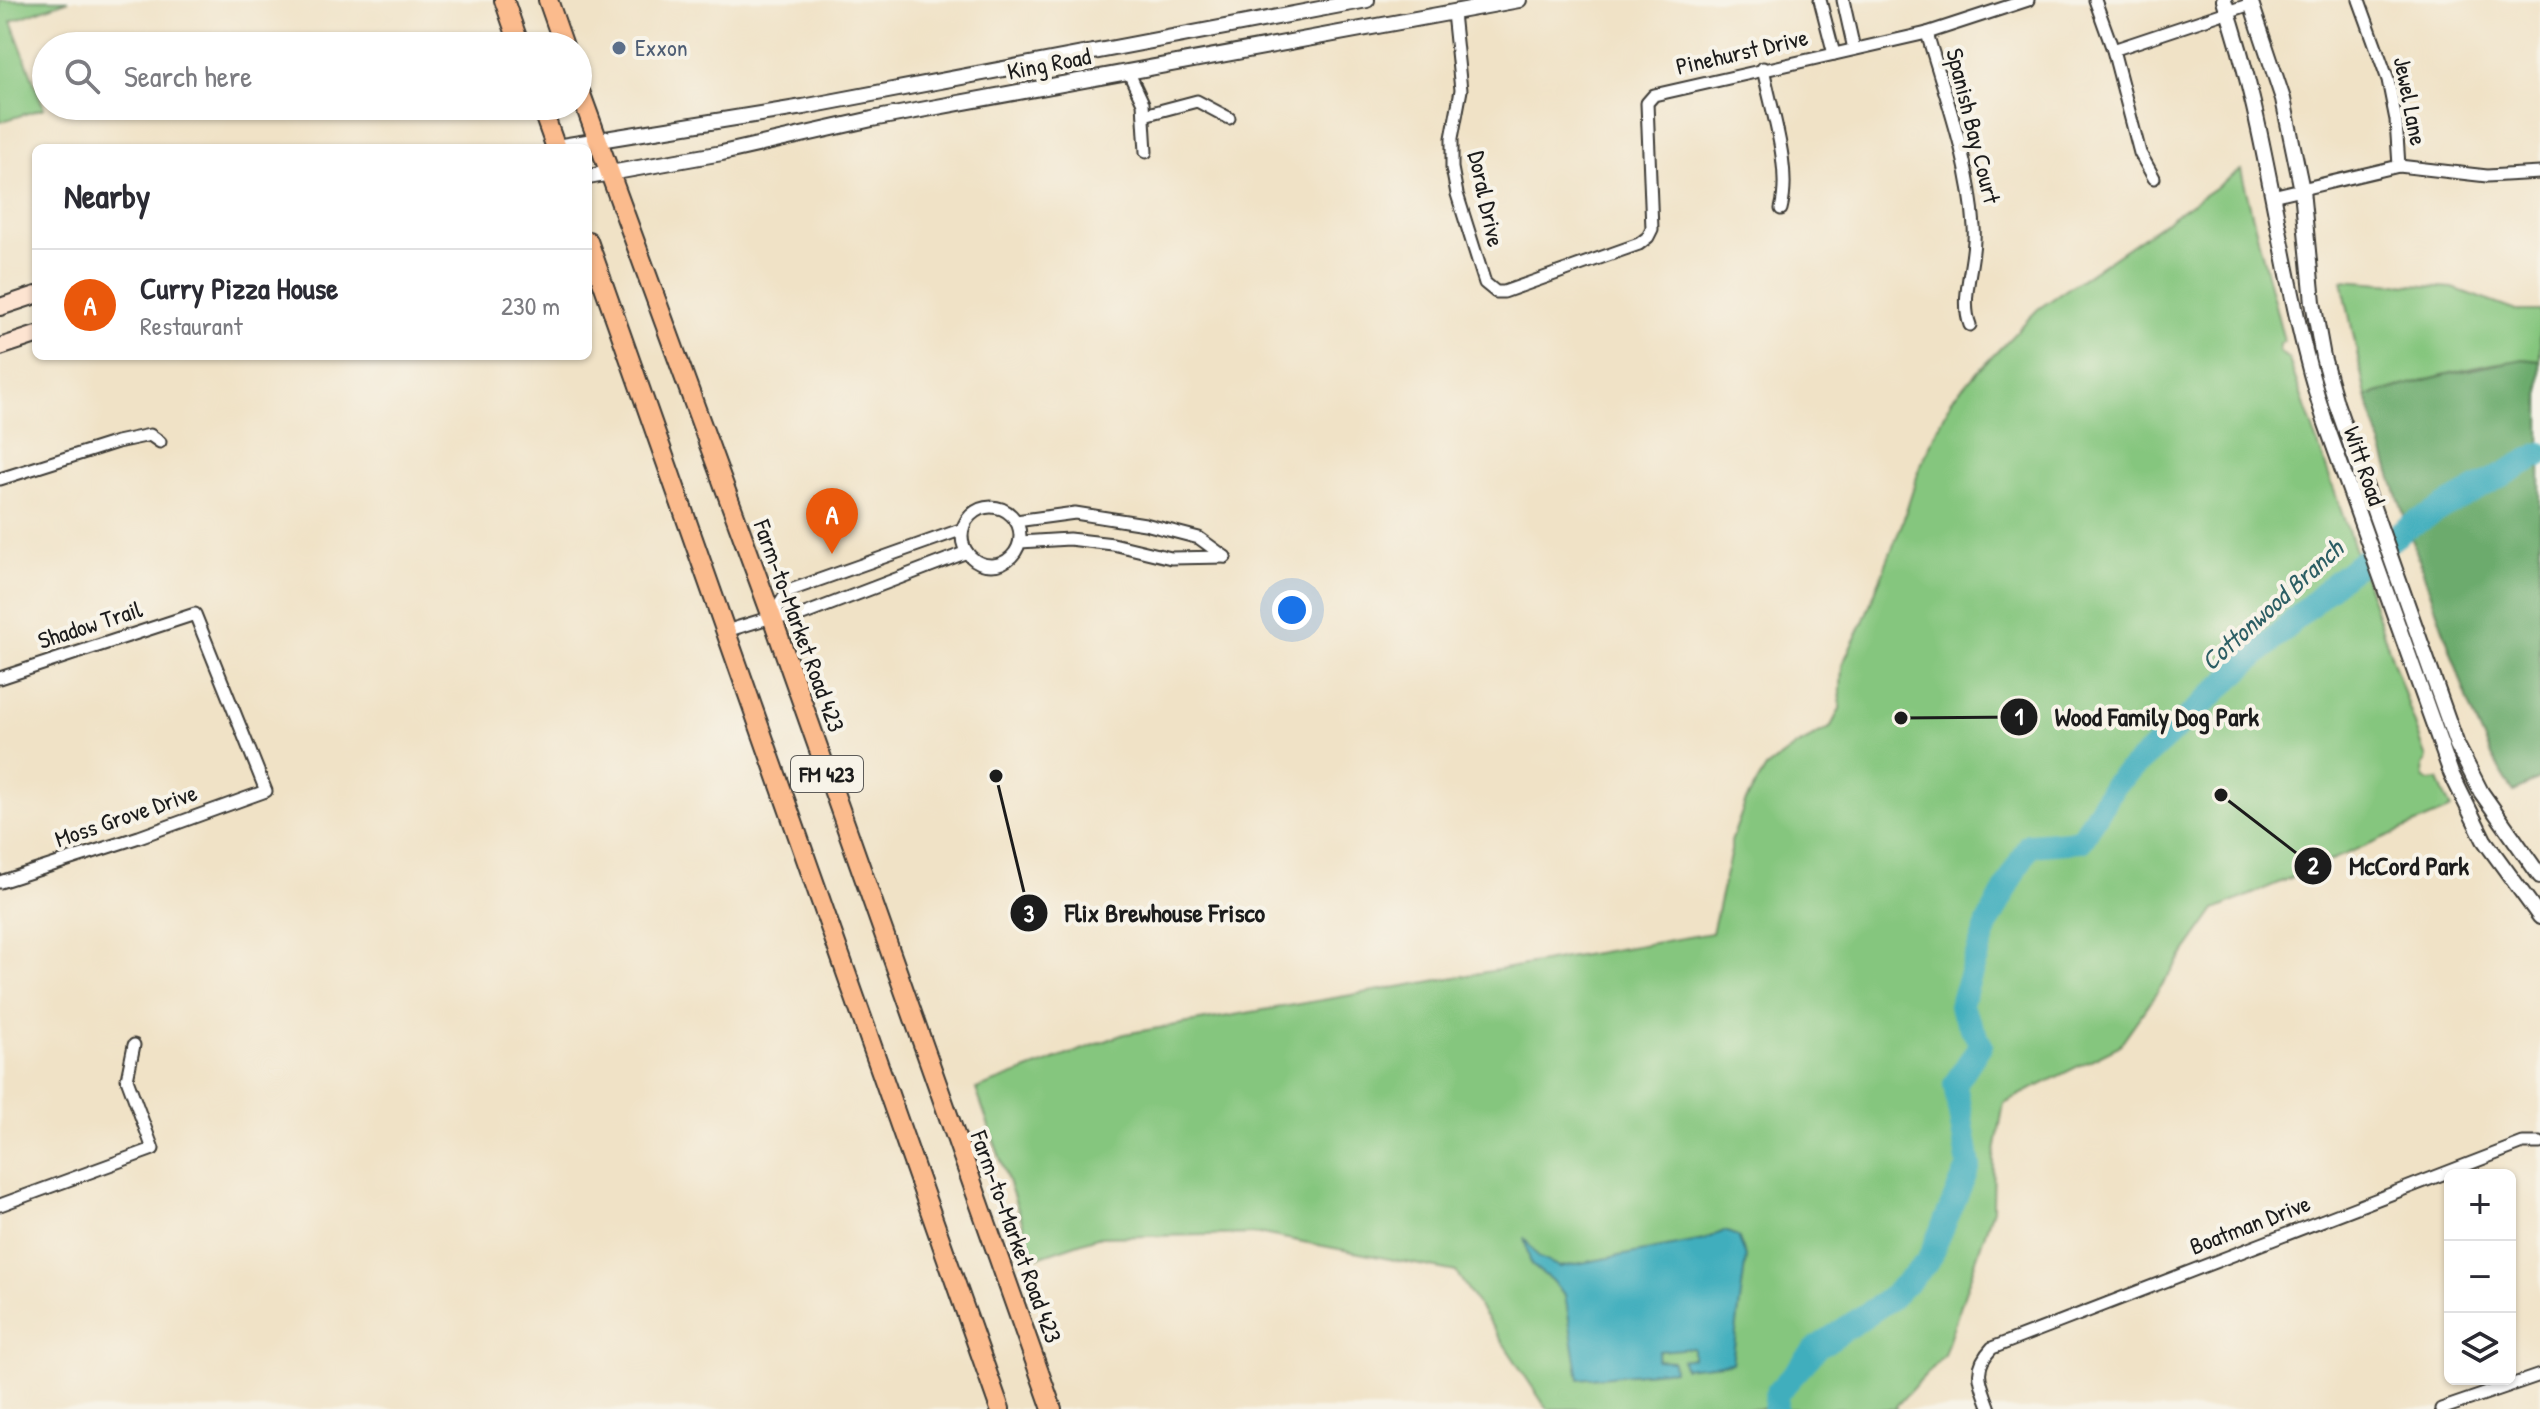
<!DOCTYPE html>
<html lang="en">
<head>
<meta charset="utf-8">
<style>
  :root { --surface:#fff; --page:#f2f2f3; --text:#2b2b33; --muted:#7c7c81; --line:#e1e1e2; --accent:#ea580c }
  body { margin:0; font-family:"Patrick Hand",sans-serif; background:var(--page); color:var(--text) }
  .controls { position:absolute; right:24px; bottom:24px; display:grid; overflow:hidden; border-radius:12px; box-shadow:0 2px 6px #0004 }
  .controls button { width:72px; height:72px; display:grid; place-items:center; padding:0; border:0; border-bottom:2px solid var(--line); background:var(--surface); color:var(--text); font:40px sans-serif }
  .you { position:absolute; left:1292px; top:610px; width:28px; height:28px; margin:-20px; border:6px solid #fff; border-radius:50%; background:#1a73e8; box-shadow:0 0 0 12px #1a73e833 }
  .badge { display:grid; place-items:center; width:52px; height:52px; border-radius:50%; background:var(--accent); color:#fff; font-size:26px; font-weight:700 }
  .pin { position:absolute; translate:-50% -66px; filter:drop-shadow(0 2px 4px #0008) }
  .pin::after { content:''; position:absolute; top:42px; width:28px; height:24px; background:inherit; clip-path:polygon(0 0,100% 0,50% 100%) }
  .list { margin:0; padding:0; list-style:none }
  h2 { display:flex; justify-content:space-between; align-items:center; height:104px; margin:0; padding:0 32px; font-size:34px }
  h2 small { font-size:26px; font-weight:400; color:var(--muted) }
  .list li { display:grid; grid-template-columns:52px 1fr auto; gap:24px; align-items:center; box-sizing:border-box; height:112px; padding:0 32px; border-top:2px solid var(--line) }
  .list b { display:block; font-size:30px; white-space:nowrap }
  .list p { margin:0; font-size:26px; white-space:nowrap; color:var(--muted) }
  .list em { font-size:26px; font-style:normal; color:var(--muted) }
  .icon { flex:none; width:44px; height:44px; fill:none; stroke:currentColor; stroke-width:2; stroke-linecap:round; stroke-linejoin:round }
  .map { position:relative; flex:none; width:2540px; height:1409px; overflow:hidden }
  .search { position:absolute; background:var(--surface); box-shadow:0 2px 6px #0004; left:32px; top:32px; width:560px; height:88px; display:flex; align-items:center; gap:20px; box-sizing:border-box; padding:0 28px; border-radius:44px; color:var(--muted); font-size:30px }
  .panel { position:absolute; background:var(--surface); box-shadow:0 2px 6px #0004; left:32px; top:144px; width:560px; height:216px; border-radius:12px }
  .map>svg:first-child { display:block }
</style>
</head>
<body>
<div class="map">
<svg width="2540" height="1409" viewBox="0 0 2540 1409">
  <rect width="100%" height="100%" fill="#f7f3e8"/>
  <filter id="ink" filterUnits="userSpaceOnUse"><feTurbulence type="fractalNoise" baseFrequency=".0125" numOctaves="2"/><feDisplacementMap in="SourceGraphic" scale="16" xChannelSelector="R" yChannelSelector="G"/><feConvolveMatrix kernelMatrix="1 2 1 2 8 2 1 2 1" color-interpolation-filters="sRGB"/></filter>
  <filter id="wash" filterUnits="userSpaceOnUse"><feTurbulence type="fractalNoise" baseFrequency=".006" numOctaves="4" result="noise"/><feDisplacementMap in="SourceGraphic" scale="32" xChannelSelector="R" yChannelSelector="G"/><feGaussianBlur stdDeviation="1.8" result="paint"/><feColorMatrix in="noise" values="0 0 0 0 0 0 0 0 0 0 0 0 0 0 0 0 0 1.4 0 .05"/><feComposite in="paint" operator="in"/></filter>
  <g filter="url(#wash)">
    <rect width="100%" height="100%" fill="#f0e2c6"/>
    <g fill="#85c67e" stroke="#50714d" stroke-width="2">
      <path d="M 0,0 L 69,0 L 11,21 L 44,108 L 0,122 Z"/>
      <path d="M 2241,170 L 2284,341 L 2280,344 L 2279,351 L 2289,360 L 2427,759 L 2423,766 L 2424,777 L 2429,781 L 2438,780 L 2451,809 L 2215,910 L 2119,1046 L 2004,1103 L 1994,1158 L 1993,1209 L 1944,1355 L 1896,1406 L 1897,1409 L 1547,1409 L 1456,1272 L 1262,1234 L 1097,1237 L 1035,1258 L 976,1089 L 1124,1034 L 1712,933 L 1731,851 L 1731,842 L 1745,803 L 1766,768 L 1796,746 L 1830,728 L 1840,709 L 1842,665 L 1863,622 L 1903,521 L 1921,464 L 1953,397 L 2038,309 Z"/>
      <path d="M 2342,280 L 2453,288 L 2516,311 L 2540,311 L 2540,361 C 2494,356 2413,384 2366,396 Z"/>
    </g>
    <path fill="#6cab6d" stroke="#446444" stroke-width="2" d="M 2523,359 L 2540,361 L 2540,779 L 2514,792 C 2479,744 2463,685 2443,629 C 2416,552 2390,475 2366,396 L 2444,375 Z"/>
    <path fill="#40aebd" stroke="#2e656c" stroke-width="2" d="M 1724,1231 L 1738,1236 L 1746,1257 L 1732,1363 L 1684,1368 L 1682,1360 L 1693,1358 L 1693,1348 L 1659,1351 L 1657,1360 L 1673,1361 L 1674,1370 L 1579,1379 L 1565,1295 L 1550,1279 L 1531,1265 L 1524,1238 L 1539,1258 L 1560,1267 L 1704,1240 Z"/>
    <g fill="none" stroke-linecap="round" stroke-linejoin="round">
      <path stroke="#40aebd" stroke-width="24" d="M 1775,1409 L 1777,1393 L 1818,1347 L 1891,1298 L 1928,1261 L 1969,1166 L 1955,1084 L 1981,1044 L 1960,1006 L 1988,923 L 2029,845 L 2081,841 L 2114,785 L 2338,580 L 2408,527 L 2540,454"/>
    </g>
  </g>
  <g filter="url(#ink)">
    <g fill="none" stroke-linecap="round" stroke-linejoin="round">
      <defs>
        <g id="minor">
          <path d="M 1820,0 L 1834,54"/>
          <path d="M 1843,0 L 1854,49"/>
          <path d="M 2095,0 L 2113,50 L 2140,153 L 2154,178"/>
          <path d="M 2359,0 L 2388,80 L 2396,120 L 2399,166"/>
          <path d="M 1453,13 L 1461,90 L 1452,138 L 1452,168 L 1457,194 L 1485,283 L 1496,292 L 1504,292 L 1639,244 L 1648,237 L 1652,229 L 1647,103 L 1654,95 L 1927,33 L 2028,0"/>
          <path d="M 1927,33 C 1945,95 1970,161 1974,227 C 1977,260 1959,296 1970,325"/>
          <path d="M 2113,50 L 2251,4"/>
          <path d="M 1763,68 C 1771,110 1792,168 1781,209"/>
          <path d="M 1128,71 L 1143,103 L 1146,152"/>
          <path d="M 1144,115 L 1197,101 L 1229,118"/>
          <path d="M 2272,196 L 2399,166 L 2487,176 L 2540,173"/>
          <path d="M 0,479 L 117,442 L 150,435 L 160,442"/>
          <circle cx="991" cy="536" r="29"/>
          <path d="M 1016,521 L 1075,513 L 1145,524 L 1199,538 L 1225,557"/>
          <path d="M 1020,542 L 1069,539 L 1113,544 L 1171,558 L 1225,557"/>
          <path d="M 772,617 L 788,591 L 963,529"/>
          <path d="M 726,631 L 772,617 L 797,617 L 967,552"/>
          <path d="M 0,678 L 195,614 L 266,791 L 139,837 L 0,882"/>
          <path d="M 0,1205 L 153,1149 L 127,1079 L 134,1045"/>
          <path d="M 1990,1409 C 1981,1383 1971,1370 1992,1348 L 2523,1143 L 2540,1143"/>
          <path d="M 2441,1409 L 2540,1375"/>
        </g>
        <g id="tertiary">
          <path d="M 2224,0 C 2271,137 2280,283 2325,421 L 2451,773 L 2484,840 L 2540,917"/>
          <path d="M 2250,0 L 2283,99 L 2302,190 L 2313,302 L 2323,357 L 2336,403 L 2457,745 L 2481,792 L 2540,876"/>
          <path d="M 556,147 L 803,107 L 1367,0"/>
          <path d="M 588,177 L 722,153 L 872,119 L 1519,0"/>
        </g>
        <g id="secondary">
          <path d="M 0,307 L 36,295"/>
          <path d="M 0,347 L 36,335"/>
        </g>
        <g id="primary">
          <path d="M 504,0 L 520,46"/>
          <path d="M 548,0 L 564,46"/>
          <path d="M 578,86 L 772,617 L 1052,1409"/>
          <path d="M 541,106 L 556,148"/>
          <path d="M 588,241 L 1000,1409"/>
        </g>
      </defs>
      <use href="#minor" stroke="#3c3a36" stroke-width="15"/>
      <use href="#tertiary" stroke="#3c3a36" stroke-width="18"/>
      <use href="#secondary" stroke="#3c3a36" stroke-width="20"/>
      <use href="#primary" stroke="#3c3a36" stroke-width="22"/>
      <use href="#minor" stroke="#fff" stroke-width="11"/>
      <use href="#tertiary" stroke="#fff" stroke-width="14"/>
      <use href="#secondary" stroke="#fde4d1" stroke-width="16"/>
      <use href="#primary" stroke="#fbbb8d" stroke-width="18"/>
    </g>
  </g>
  <circle fill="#5c6f8a" stroke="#f7f3e8" stroke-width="3" cx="619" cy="48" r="8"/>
  <g text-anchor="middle" stroke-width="8" stroke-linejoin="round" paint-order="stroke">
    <rect fill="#f7f3e8" stroke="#5e5c59" stroke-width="2" x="791" y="756" width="72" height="36" rx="6"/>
    <g font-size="22" font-weight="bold" fill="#1c1c1c">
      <text x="827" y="782">FM 423</text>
    </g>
    <g font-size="24" fill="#4e5e75" stroke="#f7f3e8" text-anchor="start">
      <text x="635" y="56">Exxon</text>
    </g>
    <g font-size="24" fill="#1c1c1c" stroke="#f7f3e8">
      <text transform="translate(1742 52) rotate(-13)" y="8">Pinehurst Drive</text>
      <text transform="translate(1049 64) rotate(-11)" y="8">King Road</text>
      <text transform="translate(2410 101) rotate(79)" y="8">Jewel Lane</text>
      <text transform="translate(1973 126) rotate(76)" y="8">Spanish Bay Court</text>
      <text transform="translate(1486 199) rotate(78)" y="8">Doral Drive</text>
      <text transform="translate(2364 466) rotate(71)" y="8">Witt Road</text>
      <text transform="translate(90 625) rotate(-18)" y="8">Shadow Trail</text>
      <text transform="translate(799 626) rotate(70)" y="8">Farm-to-Market Road 423</text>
      <text transform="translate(126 816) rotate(-19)" y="8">Moss Grove Drive</text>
      <text transform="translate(2250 1225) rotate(-21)" y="8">Boatman Drive</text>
      <text transform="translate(1016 1237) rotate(70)" y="8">Farm-to-Market Road 423</text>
    </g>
    <g font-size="26" font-style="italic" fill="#2c5e64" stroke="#f7f3e8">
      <text transform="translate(2272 605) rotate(-42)" y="9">Cottonwood Branch</text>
    </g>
  </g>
  <path fill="none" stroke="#1c1c1c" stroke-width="3" d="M1901 718L2019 717M2221 795L2313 866M996 776L1029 913"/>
  <g fill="#1c1c1c" stroke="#f7f3e8" stroke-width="3">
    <circle cx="1901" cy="718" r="8"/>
    <circle cx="2221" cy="795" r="8"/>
    <circle cx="996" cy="776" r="8"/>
    <circle cx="2019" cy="717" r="20"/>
    <circle cx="2313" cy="866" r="20"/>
    <circle cx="1029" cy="913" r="20"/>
  </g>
  <g font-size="24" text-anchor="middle" font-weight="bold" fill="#fff">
    <text x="2019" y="725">1</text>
    <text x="2313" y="874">2</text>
    <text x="1029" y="922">3</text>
  </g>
  <g font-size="26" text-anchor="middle" font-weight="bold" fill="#1c1c1c" stroke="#f7f3e8" stroke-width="8" stroke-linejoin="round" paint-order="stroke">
    <text x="2157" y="726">Wood Family Dog Park</text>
    <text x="2409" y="875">McCord Park</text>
    <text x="1165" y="922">Flix Brewhouse Frisco</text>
  </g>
</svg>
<div class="controls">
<button>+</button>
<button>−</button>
<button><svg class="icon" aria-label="layers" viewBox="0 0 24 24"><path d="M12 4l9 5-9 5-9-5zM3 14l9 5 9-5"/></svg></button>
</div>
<div class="you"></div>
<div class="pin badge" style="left:832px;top:554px">A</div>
<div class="search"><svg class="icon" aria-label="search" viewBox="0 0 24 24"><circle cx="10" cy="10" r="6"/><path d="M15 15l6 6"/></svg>Search here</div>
<section class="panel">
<h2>Nearby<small></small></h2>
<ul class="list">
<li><span class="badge">A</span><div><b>Curry Pizza House</b><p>Restaurant</p></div><em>230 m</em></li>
</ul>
</section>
</div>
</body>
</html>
